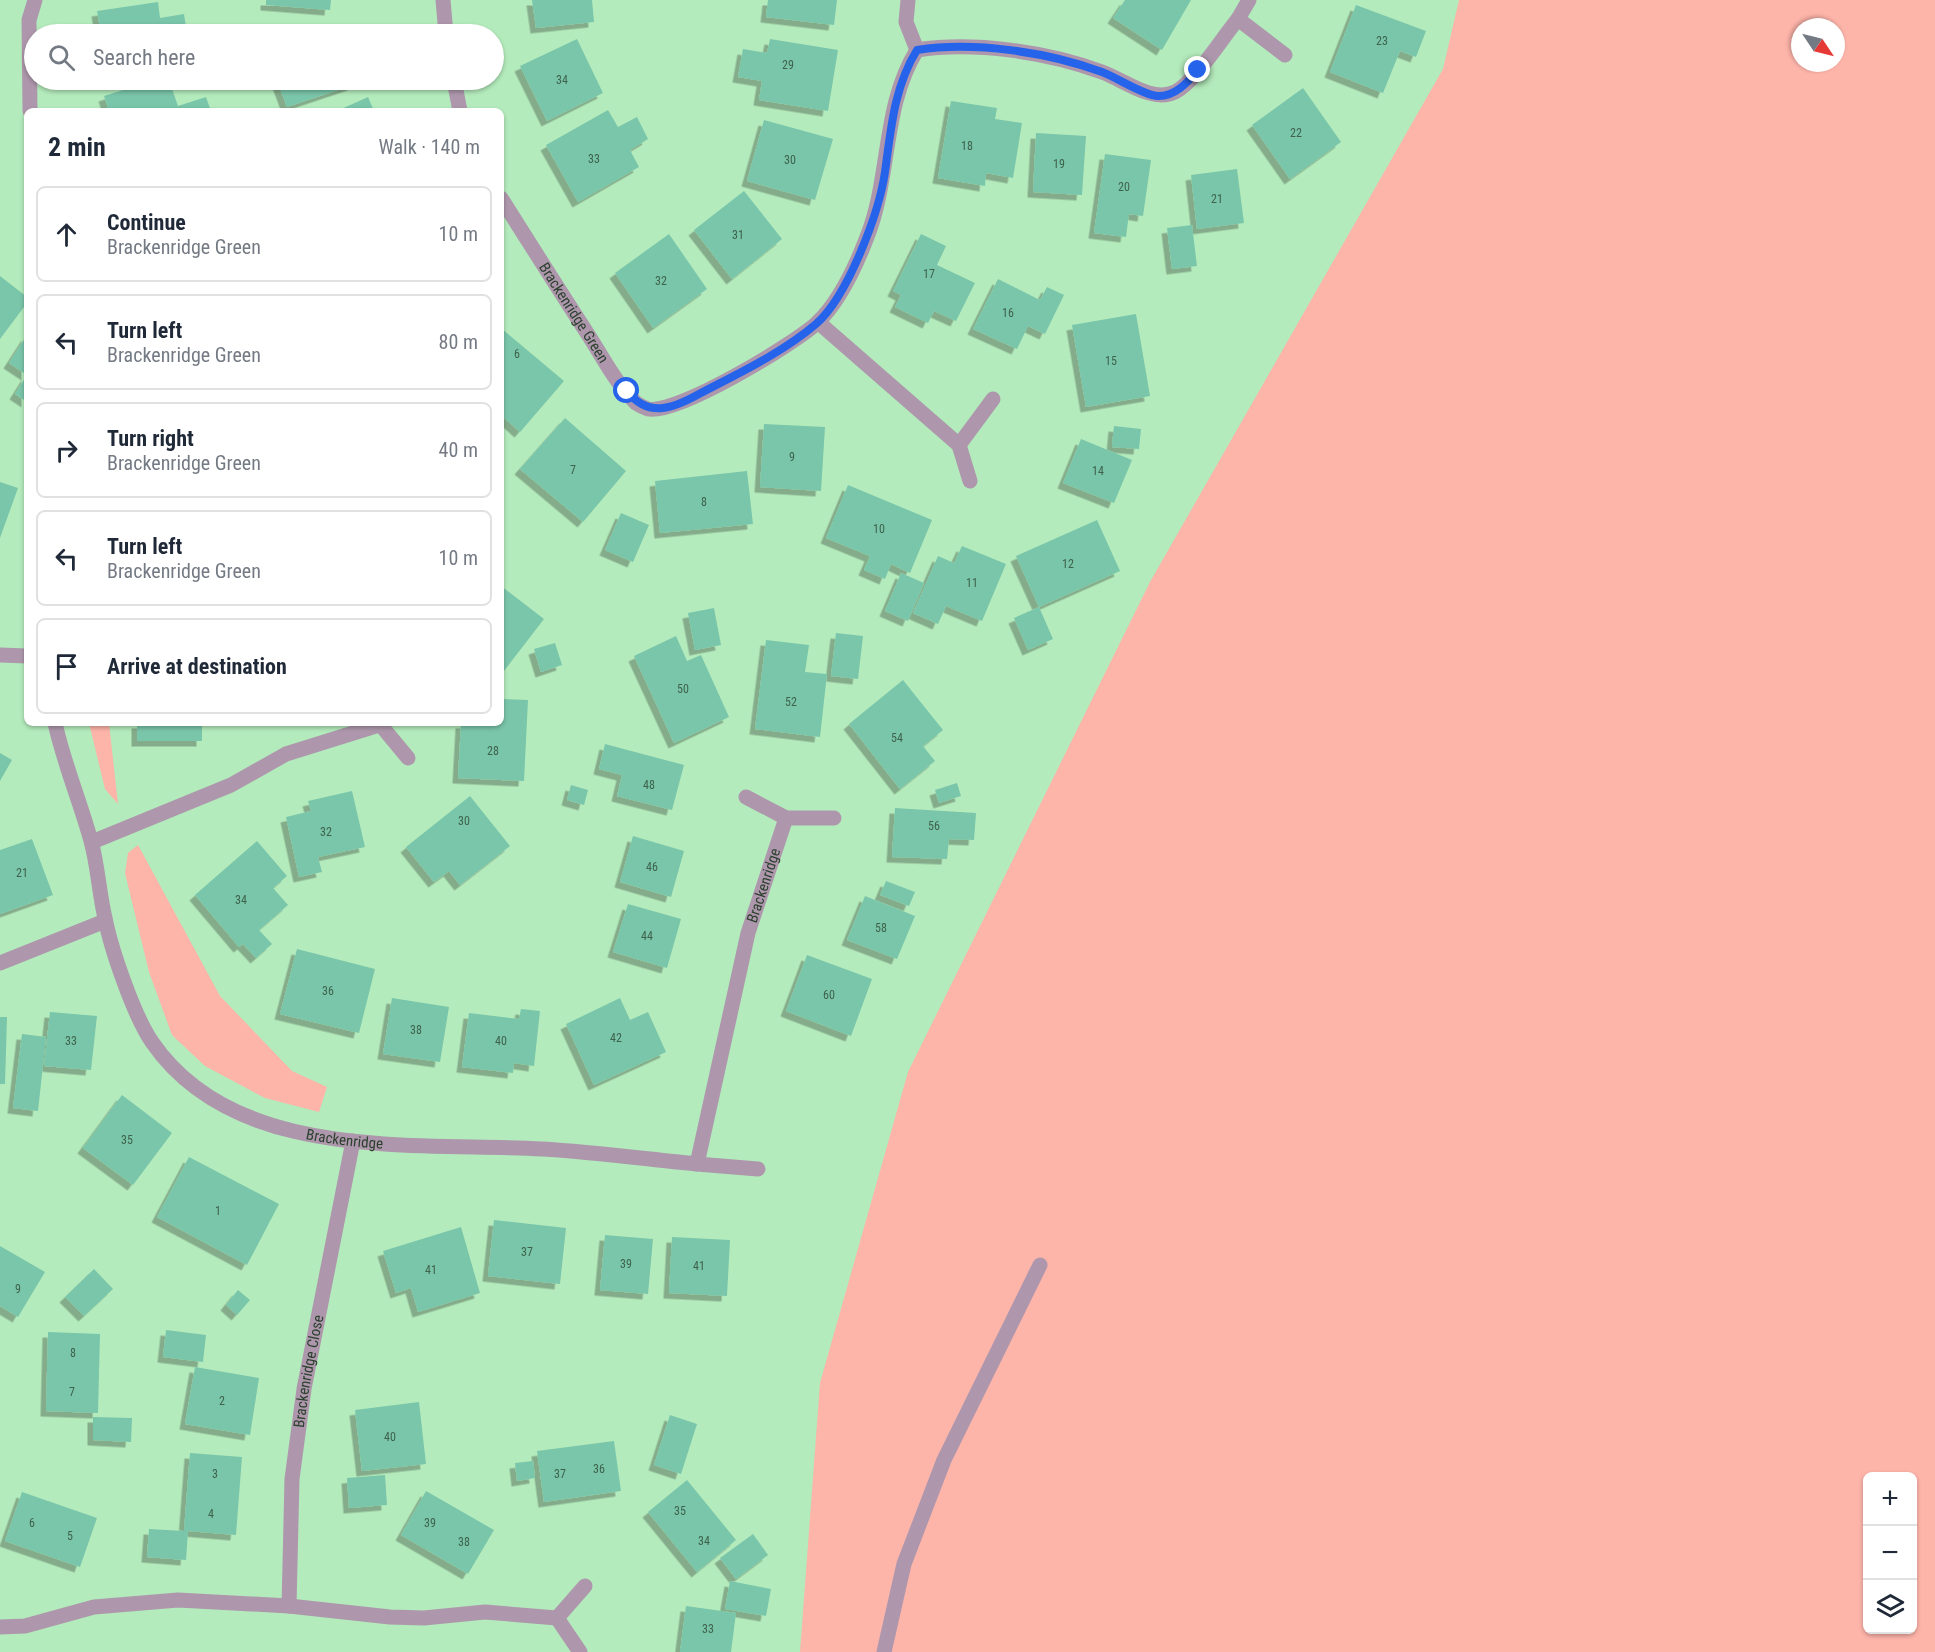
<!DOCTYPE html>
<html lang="en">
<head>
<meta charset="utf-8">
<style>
  :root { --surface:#fff; --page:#f2f2f3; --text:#1f2937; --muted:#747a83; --line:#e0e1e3 }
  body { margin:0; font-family:"Roboto Condensed",sans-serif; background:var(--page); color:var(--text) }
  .controls { position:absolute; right:18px; bottom:18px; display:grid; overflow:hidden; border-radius:9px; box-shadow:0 2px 4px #0004 }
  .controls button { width:54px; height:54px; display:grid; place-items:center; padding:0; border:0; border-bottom:2px solid var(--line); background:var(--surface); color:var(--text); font:30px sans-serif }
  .compass { position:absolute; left:1791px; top:18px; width:54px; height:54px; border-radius:50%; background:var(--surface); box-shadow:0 2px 4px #0004; rotate:125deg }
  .stop { position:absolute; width:18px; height:18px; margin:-14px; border:4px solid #2563eb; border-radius:50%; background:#fff }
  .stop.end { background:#2563eb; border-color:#fff; box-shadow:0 2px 6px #0008 }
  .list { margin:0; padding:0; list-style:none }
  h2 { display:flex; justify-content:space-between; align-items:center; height:78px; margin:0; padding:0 24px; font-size:26px }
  h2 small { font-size:20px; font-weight:400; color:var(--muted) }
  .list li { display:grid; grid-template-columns:39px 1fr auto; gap:18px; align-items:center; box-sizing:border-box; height:96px; margin:0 12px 12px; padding:0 12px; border:2px solid var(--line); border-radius:9px }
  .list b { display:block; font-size:22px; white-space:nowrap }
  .list p { margin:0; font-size:20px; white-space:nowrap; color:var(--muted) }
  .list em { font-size:20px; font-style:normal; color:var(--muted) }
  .icon { flex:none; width:33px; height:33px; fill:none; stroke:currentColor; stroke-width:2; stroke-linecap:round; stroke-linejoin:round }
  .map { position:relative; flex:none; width:1935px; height:1652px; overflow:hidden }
  .search { position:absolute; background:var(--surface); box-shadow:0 2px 4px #0004; left:24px; top:24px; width:480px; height:66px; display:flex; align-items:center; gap:15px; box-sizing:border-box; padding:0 21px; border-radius:33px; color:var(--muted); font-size:22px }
  .panel { position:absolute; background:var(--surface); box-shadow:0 2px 4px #0004; left:24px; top:108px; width:480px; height:618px; border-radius:9px }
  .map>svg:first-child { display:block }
</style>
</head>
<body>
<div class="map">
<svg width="1935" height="1652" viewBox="0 0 1935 1652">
  <defs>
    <filter id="shadow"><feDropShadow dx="-5.5" dy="5.5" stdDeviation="0" flood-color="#0004"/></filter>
  </defs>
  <rect width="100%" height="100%" fill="#b4ebbc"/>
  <g fill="#fdb4a9" fill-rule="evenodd">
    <path d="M 1459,0 L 1935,0 L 1935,1652 L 800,1652 L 820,1383 L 908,1072 L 1150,582 L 1443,69 ZM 1800,27 L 1836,27 L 1836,63 L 1800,63 ZM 1868,1476 L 1912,1476 L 1912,1630 L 1868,1630 Z"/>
    <path d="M 89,723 L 109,723 L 118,804 L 105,789 Z"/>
    <path d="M 138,845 L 220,996 L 292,1071 L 327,1087 L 319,1112 L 265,1098 L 205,1066 L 172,1035 L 149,972 L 125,873 L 128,853 Z"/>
  </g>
  <g fill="#7ac6aa" filter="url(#shadow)">
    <path d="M 266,0 L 331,0 L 330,10 L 266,5 Z"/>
    <path d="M 532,0 L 592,0 L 594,22 L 536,28 Z"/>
    <path d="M 768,0 L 837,0 L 834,25 L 766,17 Z"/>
    <path d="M 1125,0 L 1191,0 L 1162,50 L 1113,18 Z"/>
    <path d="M 158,2 L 160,18 L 184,14 L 187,34 L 101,34 L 97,11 Z"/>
    <path d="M 1356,5 L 1426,31 L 1416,57 L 1400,51 L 1383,93 L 1330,72 Z"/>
    <path d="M 577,39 L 603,93 L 547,121 L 520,66 Z"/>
    <path d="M 770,39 L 838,50 L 828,111 L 759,100 L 762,81 L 738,77 L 743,49 L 767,53 Z"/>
    <path d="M 155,80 L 169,80 L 178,106 L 206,97 L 211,111 L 109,111 L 104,96 Z"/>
    <path d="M 277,80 L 351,80 L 353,85 L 287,107 Z"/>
    <path d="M 1303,88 L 1341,142 L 1290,179 L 1252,125 Z"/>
    <path d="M 368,97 L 374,111 L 337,111 Z"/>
    <path d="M 951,101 L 997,108 L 995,119 L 1022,123 L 1013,178 L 986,173 L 985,186 L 938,178 Z"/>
    <path d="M 608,110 L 618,127 L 637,117 L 648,139 L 630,150 L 639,167 L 578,202 L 546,145 Z"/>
    <path d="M 764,120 L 833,139 L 815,200 L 747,181 Z"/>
    <path d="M 1036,133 L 1086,136 L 1082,195 L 1033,192 Z"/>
    <path d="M 1105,154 L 1151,160 L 1143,216 L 1129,214 L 1126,237 L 1094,233 Z"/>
    <path d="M 1237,169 L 1244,223 L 1197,229 L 1191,175 Z"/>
    <path d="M 744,191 L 782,239 L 732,279 L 694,230 Z"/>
    <path d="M 1192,225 L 1197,266 L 1172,269 L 1167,228 Z"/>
    <path d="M 669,234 L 707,289 L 653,328 L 615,273 Z"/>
    <path d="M 921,234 L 946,246 L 937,265 L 975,283 L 956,321 L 934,311 L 928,323 L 895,307 L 901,295 L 893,291 Z"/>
    <path d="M 0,276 L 27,297 L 27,303 L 0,339 Z"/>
    <path d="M 998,279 L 1040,300 L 1047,287 L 1064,295 L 1045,334 L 1028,326 L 1017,349 L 973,329 Z"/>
    <path d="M 1136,314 L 1150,396 L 1086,407 L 1072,325 Z"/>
    <path d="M 501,328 L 564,381 L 520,432 L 501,415 Z"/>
    <path d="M 27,335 L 27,402 L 15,394 L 27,375 L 9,363 Z"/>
    <path d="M 565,418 L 626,471 L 583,522 L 520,469 Z"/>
    <path d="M 764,424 L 825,427 L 821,491 L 760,487 Z"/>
    <path d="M 1114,426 L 1141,429 L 1139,449 L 1112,447 Z"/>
    <path d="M 1081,439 L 1132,460 L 1114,503 L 1063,483 Z"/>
    <path d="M 747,471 L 753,524 L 660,533 L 655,481 Z"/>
    <path d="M 0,482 L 18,488 L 0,538 Z"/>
    <path d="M 848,485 L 932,520 L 910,573 L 891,564 L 885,579 L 864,570 L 870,556 L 826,538 Z"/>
    <path d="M 621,513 L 649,525 L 633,562 L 605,550 Z"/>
    <path d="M 1097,520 L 1120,571 L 1039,607 L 1016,556 Z"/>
    <path d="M 962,546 L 1006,564 L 982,621 L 946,606 L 938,624 L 913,613 L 938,556 L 954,563 Z"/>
    <path d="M 901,573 L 924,583 L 908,621 L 885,611 Z"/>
    <path d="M 501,586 L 544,619 L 504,671 L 501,669 Z"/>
    <path d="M 1039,607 L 1053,639 L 1028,650 L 1014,618 Z"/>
    <path d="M 714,608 L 721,645 L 695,650 L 688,613 Z"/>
    <path d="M 836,633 L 863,636 L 858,679 L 831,676 Z"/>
    <path d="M 676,636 L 687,661 L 701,655 L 729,717 L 674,743 L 634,656 Z"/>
    <path d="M 766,640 L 809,645 L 805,672 L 827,674 L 820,737 L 755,729 Z"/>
    <path d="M 555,643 L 562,665 L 541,672 L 534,649 Z"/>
    <path d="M 903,680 L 943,730 L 923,746 L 935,761 L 900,789 L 849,724 Z"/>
    <path d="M 501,699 L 528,700 L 524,781 L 458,778 L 461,723 L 501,723 Z"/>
    <rect x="137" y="723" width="65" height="18"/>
    <path d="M 605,744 L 684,765 L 672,810 L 617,796 L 622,775 L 599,769 Z"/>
    <path d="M 0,753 L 12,760 L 0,781 Z"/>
    <path d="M 957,783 L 961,796 L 939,803 L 935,790 Z"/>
    <path d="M 571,785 L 588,790 L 584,805 L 567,800 Z"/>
    <path d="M 352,791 L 365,847 L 318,857 L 322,872 L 299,877 L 286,817 L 311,811 L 308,801 Z"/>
    <path d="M 470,796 L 510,846 L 460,885 L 449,871 L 434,882 L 406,847 Z"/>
    <path d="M 895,808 L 976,813 L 974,840 L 949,839 L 947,859 L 892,857 Z"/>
    <path d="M 633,836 L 684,851 L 671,897 L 620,882 Z"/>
    <path d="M 32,839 L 53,895 L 0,914 L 0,850 Z"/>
    <path d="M 257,841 L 287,876 L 273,888 L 288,905 L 259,930 L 272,944 L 256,958 L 243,944 L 239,947 L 195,895 Z"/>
    <path d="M 886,881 L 915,892 L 909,906 L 880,895 Z"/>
    <path d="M 865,896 L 915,916 L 897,959 L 847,940 Z"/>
    <path d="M 628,904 L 681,919 L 667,968 L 613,952 Z"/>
    <path d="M 297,949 L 375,969 L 359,1033 L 280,1014 Z"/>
    <path d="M 807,955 L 872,979 L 851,1036 L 786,1011 Z"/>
    <path d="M 392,998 L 449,1007 L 440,1062 L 383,1054 Z"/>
    <path d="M 620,998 L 630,1020 L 648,1012 L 666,1052 L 594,1085 L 566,1024 Z"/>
    <path d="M 521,1009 L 540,1011 L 534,1066 L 514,1063 L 513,1073 L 462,1067 L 469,1013 L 519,1019 Z"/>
    <path d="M 50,1012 L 97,1016 L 91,1070 L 44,1066 Z"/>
    <path d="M 0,1017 L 7,1017 L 5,1084 L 0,1084 Z"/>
    <path d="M 22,1034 L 46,1037 L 38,1111 L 13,1108 Z"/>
    <path d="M 122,1095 L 172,1133 L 133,1185 L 83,1148 Z"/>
    <path d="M 189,1157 L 279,1204 L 247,1265 L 157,1217 Z"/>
    <path d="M 494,1220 L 566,1228 L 560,1284 L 488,1276 Z"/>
    <path d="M 461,1227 L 480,1293 L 418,1312 L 411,1288 L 396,1293 L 383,1251 Z"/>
    <path d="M 605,1235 L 653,1239 L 648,1294 L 600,1290 Z"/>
    <path d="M 672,1237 L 730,1240 L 727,1296 L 669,1293 Z"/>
    <path d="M 0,1246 L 45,1272 L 18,1317 L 0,1306 Z"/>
    <path d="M 94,1269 L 113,1289 L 84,1316 L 65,1297 Z"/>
    <path d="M 238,1290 L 250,1300 L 237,1315 L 226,1305 Z"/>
    <path d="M 166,1330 L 206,1335 L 203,1362 L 163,1357 Z"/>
    <path d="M 48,1332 L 100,1334 L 98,1413 L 46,1411 Z"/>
    <path d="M 195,1367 L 259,1378 L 250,1435 L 185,1424 Z"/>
    <path d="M 419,1402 L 426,1464 L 362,1471 L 355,1410 Z"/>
    <path d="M 670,1415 L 697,1424 L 681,1474 L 654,1465 Z"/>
    <path d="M 93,1417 L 132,1418 L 131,1442 L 93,1440 Z"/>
    <path d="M 614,1441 L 621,1491 L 544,1502 L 537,1451 Z"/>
    <path d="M 190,1453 L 242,1457 L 236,1535 L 188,1531 L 186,1560 L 147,1557 L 149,1529 L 184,1531 Z"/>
    <path d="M 533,1461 L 535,1478 L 517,1481 L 515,1463 Z"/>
    <path d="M 385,1475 L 387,1505 L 349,1508 L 347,1478 Z"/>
    <path d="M 687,1480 L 736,1540 L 697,1572 L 648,1512 Z"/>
    <path d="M 426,1491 L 494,1530 L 468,1574 L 401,1535 Z"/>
    <path d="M 22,1492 L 97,1518 L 80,1567 L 5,1541 Z"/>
    <path d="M 753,1534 L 768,1555 L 736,1579 L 720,1558 Z"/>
    <path d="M 730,1581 L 771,1589 L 766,1616 L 725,1609 Z"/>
    <path d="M 686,1606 L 736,1613 L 731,1652 L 680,1652 Z"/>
  </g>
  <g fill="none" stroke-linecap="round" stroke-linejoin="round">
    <path stroke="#ae97ac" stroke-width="15" d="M 884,1652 L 904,1564 L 944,1460 L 1040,1265"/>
    <g stroke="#ae97ac" stroke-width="15">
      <path d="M 443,0 L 446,34"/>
      <path d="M 908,0 L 906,22 L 917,50"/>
      <path d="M 1249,0 L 1238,19 L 1285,55"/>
      <path d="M 454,80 L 460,111"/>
      <path d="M 30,111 L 29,20 L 35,0"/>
      <path id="s1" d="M 501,198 C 530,244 559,290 589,336 C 603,358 617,385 636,403 C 639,405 645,408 648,409 C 677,415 794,344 817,323 C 839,302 856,266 867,237 C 891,177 882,106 917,50 C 974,41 1048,52 1102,72 C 1124,80 1152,103 1175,92 C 1195,82 1222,38 1238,19"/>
      <path d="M 818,322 L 959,445"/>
      <path d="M 970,481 L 959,445 L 993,399"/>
      <path d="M 0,655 L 27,656"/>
      <path id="s2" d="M 55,723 C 64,764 80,801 91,841 C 98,866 99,893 105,918 C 111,949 134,1016 152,1042 C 235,1163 414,1142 542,1149 C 594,1152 646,1159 697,1164 L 748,933 L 786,818"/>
      <path d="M 379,723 L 408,758"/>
      <path d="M 746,797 L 786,818 L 834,818"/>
      <path d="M 92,842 L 231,785 L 286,754 L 379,725"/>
      <path d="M 0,963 L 105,921"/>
      <path d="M 697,1164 L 758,1169"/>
      <path id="s3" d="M 289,1606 L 292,1479 L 304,1389 L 353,1141"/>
      <path d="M 0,1627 L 25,1626 L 94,1607 L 178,1600 L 289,1606 L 390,1617 L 424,1618 L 485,1612 L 557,1618"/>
      <path d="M 580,1652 L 557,1618 L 585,1586"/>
    </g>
  </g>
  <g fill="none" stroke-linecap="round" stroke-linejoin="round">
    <path stroke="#2563eb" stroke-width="8" d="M 627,391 C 648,418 672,409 699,394 C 739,373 782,353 816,324 C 848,296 879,213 885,172 C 891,129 894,87 917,50 C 974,41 1048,52 1102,72 C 1118,78 1141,94 1157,96 C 1175,97 1188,82 1198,70"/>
  </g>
  <g text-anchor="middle" stroke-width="6" stroke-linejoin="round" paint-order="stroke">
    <g font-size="12" fill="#3e624c">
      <text x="1382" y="45">23</text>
      <text x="788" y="69">29</text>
      <text x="562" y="84">34</text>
      <text x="1296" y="137">22</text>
      <text x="967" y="150">18</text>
      <text x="594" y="163">33</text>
      <text x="790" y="164">30</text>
      <text x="1059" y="168">19</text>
      <text x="1124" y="191">20</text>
      <text x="1217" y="203">21</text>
      <text x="738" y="239">31</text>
      <text x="929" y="278">17</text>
      <text x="661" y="285">32</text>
      <text x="1008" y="317">16</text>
      <text x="517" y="358">6</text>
      <text x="1111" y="365">15</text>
      <text x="792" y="461">9</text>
      <text x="573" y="474">7</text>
      <text x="1098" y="475">14</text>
      <text x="704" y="506">8</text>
      <text x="879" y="533">10</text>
      <text x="1068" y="568">12</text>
      <text x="972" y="587">11</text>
      <text x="683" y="693">50</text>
      <text x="791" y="706">52</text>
      <text x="897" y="742">54</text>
      <text x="493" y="755">28</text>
      <text x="649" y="789">48</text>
      <text x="464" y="825">30</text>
      <text x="934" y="830">56</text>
      <text x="326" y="836">32</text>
      <text x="652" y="871">46</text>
      <text x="22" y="877">21</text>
      <text x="241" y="904">34</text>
      <text x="881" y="932">58</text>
      <text x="647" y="940">44</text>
      <text x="328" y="995">36</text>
      <text x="829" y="999">60</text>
      <text x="416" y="1034">38</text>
      <text x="616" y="1042">42</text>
      <text x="71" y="1045">33</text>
      <text x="501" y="1045">40</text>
      <text x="127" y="1144">35</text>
      <text x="218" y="1215">1</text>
      <text x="527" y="1256">37</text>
      <text x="626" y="1268">39</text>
      <text x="699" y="1270">41</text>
      <text x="431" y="1274">41</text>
      <text x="18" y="1293">9</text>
      <text x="73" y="1357">8</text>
      <text x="72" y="1396">7</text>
      <text x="222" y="1405">2</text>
      <text x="390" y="1441">40</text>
      <text x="599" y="1473">36</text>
      <text x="215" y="1478">3</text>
      <text x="560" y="1478">37</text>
      <text x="680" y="1515">35</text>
      <text x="211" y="1518">4</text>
      <text x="32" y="1527">6</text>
      <text x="430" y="1527">39</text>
      <text x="70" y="1540">5</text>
      <text x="704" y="1545">34</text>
      <text x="464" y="1546">38</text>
      <text x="708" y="1633">33</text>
    </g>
    <g font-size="15" fill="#2a402d" stroke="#b4ebbc">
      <text dy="5" stroke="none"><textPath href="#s1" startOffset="136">Brackenridge Green</textPath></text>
      <text dy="5" stroke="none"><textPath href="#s2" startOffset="1198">Brackenridge</textPath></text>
      <text dy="5" stroke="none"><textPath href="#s2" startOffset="558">Brackenridge</textPath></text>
      <text dy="5" stroke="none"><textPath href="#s3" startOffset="236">Brackenridge Close</textPath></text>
    </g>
  </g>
</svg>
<div class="controls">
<button>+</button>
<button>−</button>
<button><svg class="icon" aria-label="layers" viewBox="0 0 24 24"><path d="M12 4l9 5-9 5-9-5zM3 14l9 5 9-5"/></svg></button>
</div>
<svg class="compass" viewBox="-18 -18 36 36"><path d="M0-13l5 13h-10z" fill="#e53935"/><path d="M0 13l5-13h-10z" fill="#747a83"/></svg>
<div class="stop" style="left:627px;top:391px"></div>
<div class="stop end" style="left:1198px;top:70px"></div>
<div class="search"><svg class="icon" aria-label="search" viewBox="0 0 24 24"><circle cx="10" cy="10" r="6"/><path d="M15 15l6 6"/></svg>Search here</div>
<section class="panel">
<h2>2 min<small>Walk · 140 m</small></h2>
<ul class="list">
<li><svg class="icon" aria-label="ahead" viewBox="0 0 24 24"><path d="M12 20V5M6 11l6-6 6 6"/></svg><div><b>Continue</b><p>Brackenridge Green</p></div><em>10 m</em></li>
<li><svg class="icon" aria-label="left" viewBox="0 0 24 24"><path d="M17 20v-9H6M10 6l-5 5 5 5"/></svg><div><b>Turn left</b><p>Brackenridge Green</p></div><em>80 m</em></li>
<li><svg class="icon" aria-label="right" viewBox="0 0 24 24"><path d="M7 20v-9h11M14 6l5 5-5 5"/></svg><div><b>Turn right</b><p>Brackenridge Green</p></div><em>40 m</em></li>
<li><svg class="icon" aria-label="left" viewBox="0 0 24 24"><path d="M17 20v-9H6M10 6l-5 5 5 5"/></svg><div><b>Turn left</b><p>Brackenridge Green</p></div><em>10 m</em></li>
<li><svg class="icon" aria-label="arrive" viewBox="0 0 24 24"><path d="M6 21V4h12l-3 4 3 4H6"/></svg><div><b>Arrive at destination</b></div></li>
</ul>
</section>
</div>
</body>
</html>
